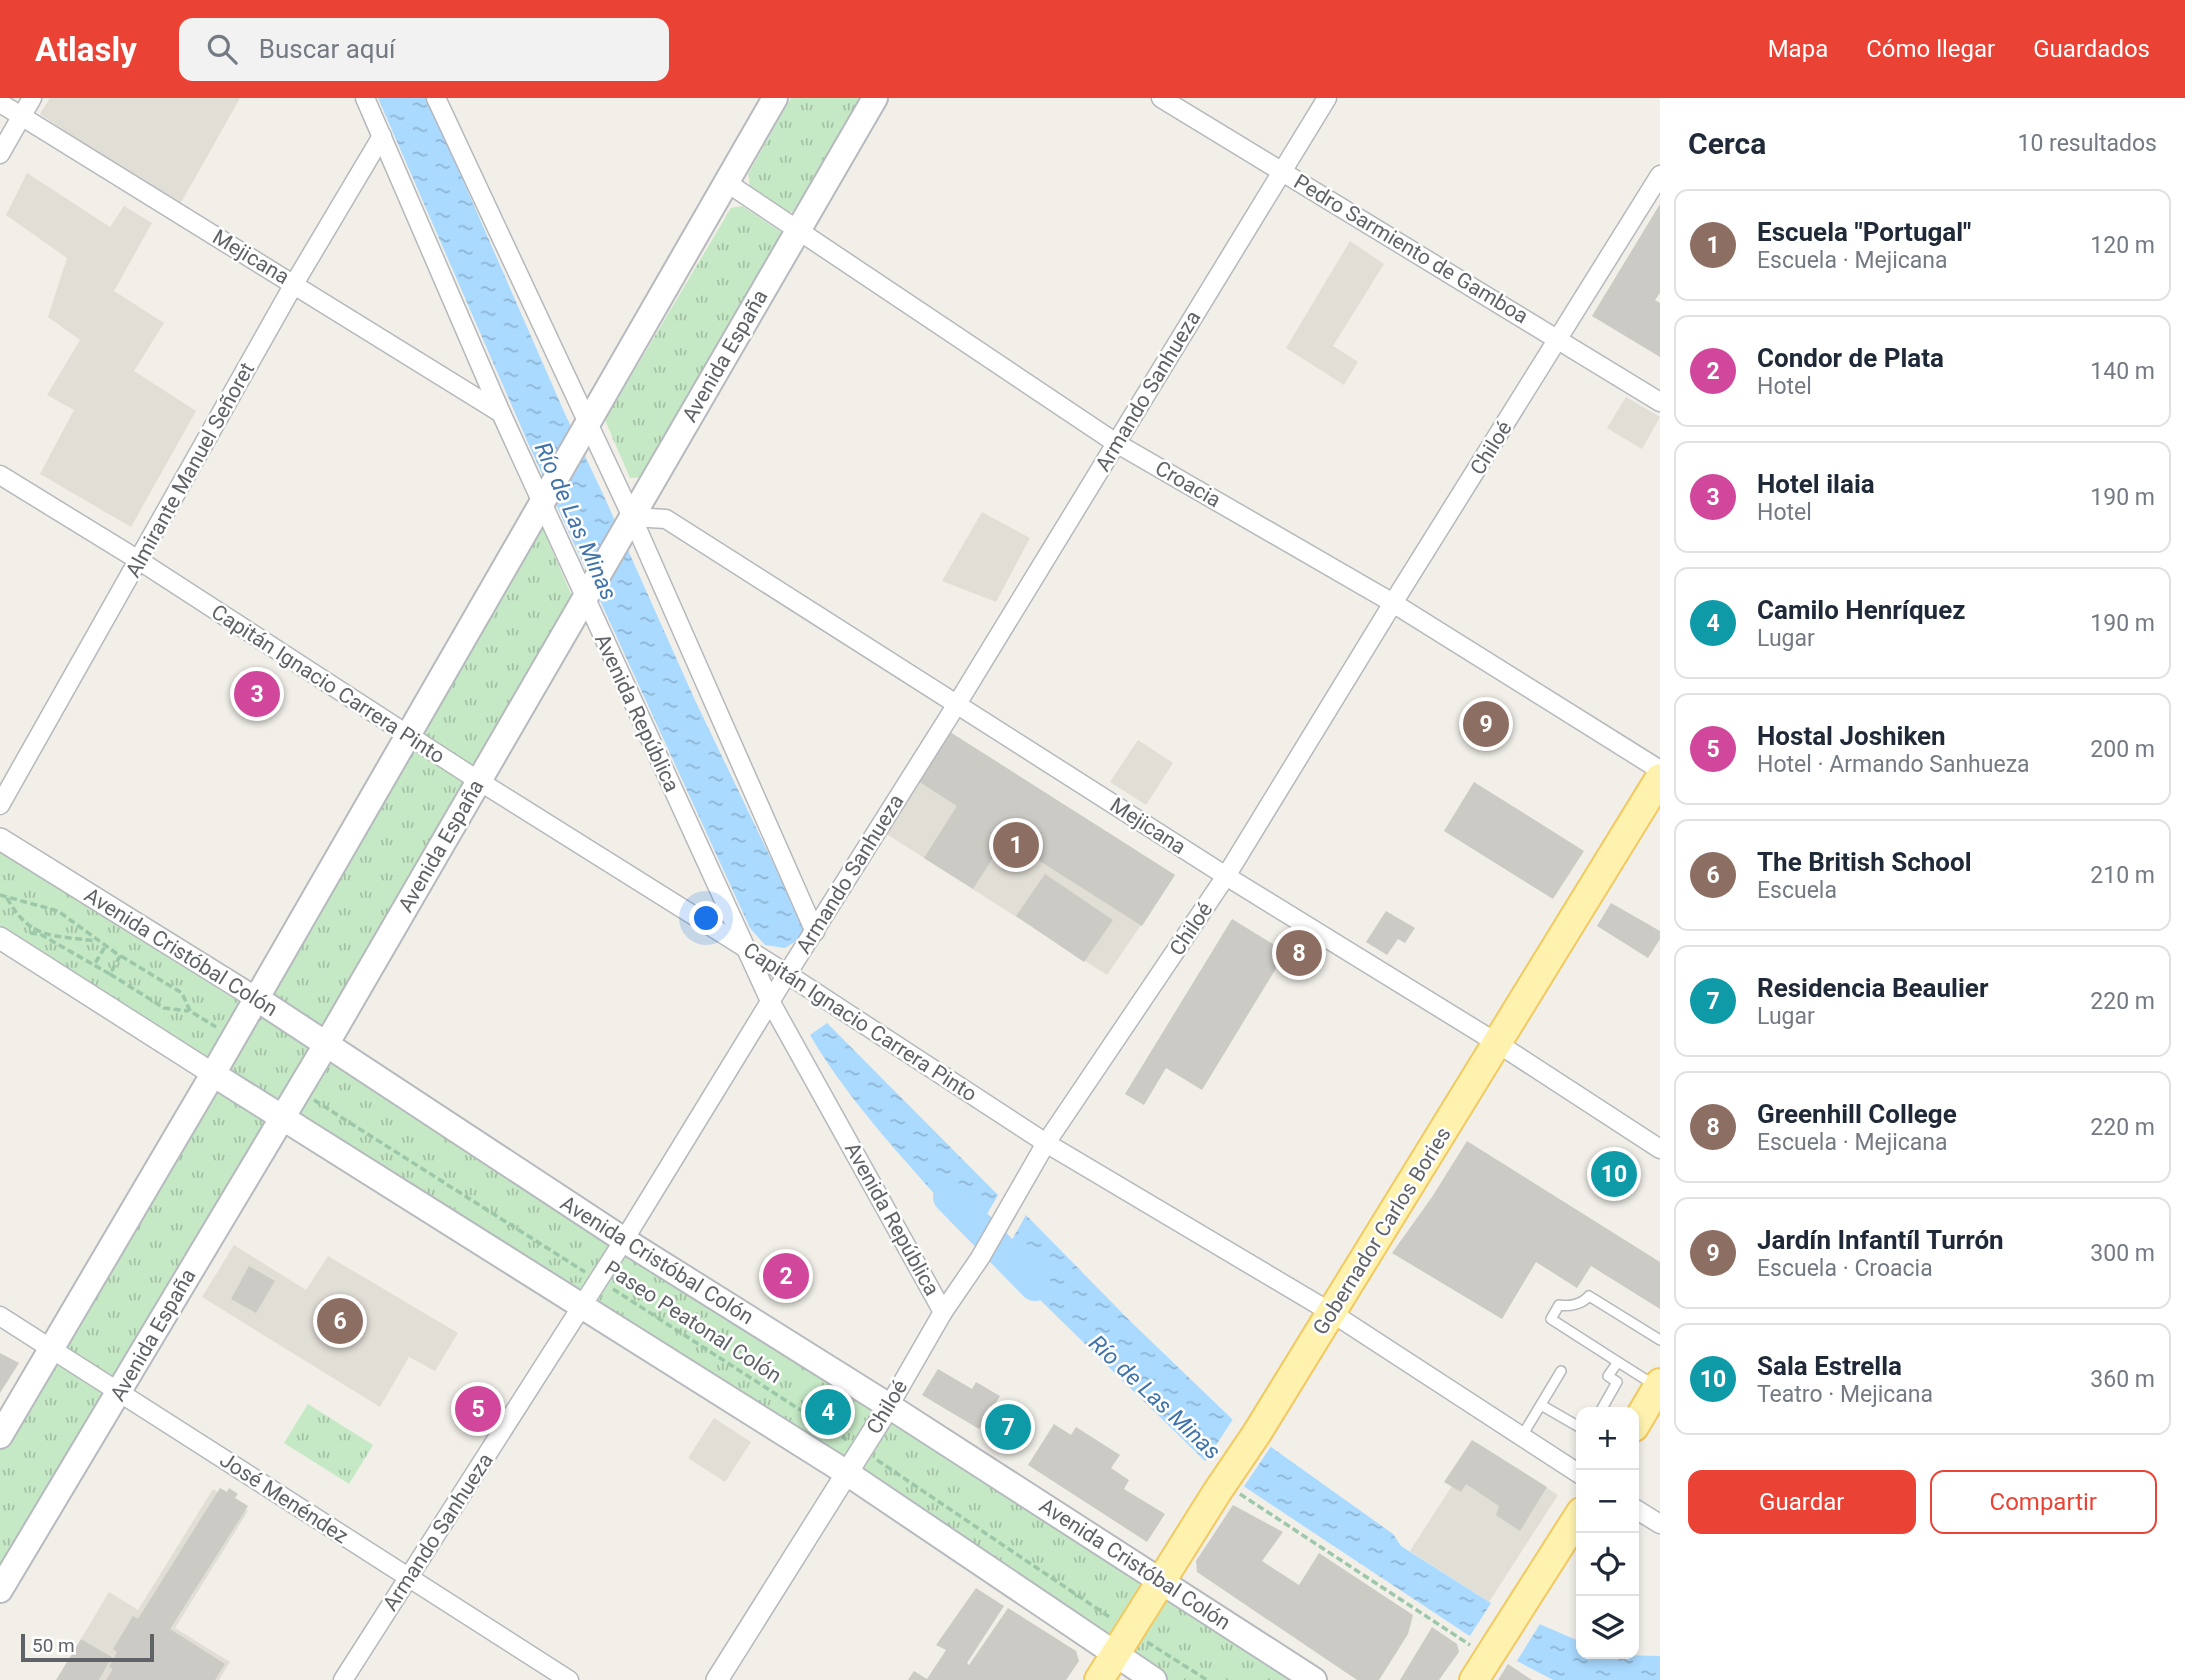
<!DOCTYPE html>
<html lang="es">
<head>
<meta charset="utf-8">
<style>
  :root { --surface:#fff; --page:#f2f2f3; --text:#1f2937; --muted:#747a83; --line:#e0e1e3; --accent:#ea4335 }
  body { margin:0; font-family:Roboto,sans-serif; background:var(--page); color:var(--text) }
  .controls { position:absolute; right:21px; bottom:21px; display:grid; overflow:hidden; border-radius:14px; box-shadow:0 4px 10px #0003 }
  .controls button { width:63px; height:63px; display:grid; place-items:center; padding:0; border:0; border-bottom:2px solid var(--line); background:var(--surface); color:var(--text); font:35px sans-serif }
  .scale { position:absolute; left:21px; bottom:18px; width:133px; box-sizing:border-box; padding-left:7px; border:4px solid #5f6368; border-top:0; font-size:19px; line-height:24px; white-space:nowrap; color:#5f6368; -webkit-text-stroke:5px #fff; paint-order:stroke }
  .you { position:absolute; left:707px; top:821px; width:24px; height:24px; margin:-18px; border:5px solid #fff; border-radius:50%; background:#1a73e8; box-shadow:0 0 0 10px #1a73e833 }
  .badge { display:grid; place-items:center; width:46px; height:46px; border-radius:50%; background:var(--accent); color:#fff; font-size:23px; font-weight:700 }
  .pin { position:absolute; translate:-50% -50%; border:4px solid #fff; box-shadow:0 2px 7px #0006 }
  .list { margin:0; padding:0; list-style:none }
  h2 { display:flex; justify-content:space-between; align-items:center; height:91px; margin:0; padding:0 28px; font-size:30px }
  h2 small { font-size:23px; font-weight:400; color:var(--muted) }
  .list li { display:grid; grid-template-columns:46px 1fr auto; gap:21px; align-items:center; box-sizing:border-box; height:112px; margin:0 14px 14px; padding:0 14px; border:2px solid var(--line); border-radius:14px }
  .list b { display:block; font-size:26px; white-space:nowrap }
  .list p { margin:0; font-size:23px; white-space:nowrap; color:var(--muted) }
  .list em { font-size:23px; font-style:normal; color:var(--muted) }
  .actions { display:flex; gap:14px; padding:21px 28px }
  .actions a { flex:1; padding:16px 0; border:2px solid var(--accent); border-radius:14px; text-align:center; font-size:24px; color:var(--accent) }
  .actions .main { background:var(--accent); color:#fff }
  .icon { flex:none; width:38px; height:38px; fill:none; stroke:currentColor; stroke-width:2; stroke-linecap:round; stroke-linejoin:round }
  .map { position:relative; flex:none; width:1660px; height:1582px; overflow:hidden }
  header { display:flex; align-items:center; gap:42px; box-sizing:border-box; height:98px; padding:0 35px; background:var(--accent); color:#fff }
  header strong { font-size:33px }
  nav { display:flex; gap:38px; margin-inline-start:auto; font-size:24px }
  .search { width:490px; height:63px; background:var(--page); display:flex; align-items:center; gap:18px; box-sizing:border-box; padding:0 24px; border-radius:14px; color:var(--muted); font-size:26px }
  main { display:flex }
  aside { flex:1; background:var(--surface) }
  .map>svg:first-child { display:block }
</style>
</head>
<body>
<header>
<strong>Atlasly</strong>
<div class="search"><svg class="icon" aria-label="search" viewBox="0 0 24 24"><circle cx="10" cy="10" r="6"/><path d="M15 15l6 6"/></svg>Buscar aquí</div>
<nav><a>Mapa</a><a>Cómo llegar</a><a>Guardados</a></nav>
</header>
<main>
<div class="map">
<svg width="1660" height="1582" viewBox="0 0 1660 1582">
  <defs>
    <pattern id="grass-tufts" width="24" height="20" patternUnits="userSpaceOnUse" patternTransform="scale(1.75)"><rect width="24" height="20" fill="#c5e8c5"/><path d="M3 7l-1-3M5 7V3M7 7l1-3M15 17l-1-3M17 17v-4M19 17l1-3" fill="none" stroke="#a3c0a4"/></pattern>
    <pattern id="water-ripples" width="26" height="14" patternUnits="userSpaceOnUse" patternTransform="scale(1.75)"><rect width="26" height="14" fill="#aadaff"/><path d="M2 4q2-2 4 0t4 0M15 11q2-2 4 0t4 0" fill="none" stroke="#8eb4d2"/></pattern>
  </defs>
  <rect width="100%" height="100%" fill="#f1efe8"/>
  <g fill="#e1ded6">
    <path d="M 50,0 L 240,0 L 178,110 L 40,16 Z"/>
    <path d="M 27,75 L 110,129 L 124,108 L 152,125 L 114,193 L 164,225 L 134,273 L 196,313 L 131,429 L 40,376 L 74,312 L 47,297 L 80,242 L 48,219 L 67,160 L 6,117 Z"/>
    <path d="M 1350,143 L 1384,166 L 1333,248 L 1358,264 L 1344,287 L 1286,250 Z"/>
    <path d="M 1626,299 L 1660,319 L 1642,351 L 1607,330 Z"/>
    <path d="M 982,414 L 1030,440 L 996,504 L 942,483 Z"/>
    <path d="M 1484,598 L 1512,616 L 1487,654 L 1459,635 Z"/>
    <path d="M 950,634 L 1175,777 L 1107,877 L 885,735 Z"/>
    <path d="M 1138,642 L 1173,665 L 1146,707 L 1110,684 Z"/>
    <path d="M 234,1147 L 306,1192 L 328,1158 L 458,1235 L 435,1273 L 409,1259 L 380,1309 L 202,1199 Z"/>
    <path d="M 714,1320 L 751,1344 L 725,1384 L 688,1360 Z"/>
    <path d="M 1479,1346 L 1558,1397 L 1489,1504 L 1410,1453 Z"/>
    <path d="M 213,1391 L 248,1413 L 175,1530 L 230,1564 L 219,1582 L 99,1582 L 112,1559 L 81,1541 L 109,1494 L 138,1512 Z"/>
  </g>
  <g fill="url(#grass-tufts)">
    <path d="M 791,0 L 870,0 L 804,113 L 788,114 L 750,89 L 748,76 Z"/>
    <path d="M 742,108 L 780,133 L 784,147 L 645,379 L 630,380 L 605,322 L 731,110 Z"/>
    <path d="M 541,426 L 573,501 L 314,947 L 0,1474 L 0,1351 Z"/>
    <path d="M 0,754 L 238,903 L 241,912 L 216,960 L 205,960 L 0,830 Z"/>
    <path d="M 326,962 L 1302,1582 L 1163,1582 L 290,1021 Z"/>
    <path d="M 308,1306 L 373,1347 L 349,1386 L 284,1345 Z"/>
  </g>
  <g fill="url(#water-ripples)">
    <path d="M 378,0 L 427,0 L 565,316 L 603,396 L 694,600 L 807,836 L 785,850 L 765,847 L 750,830 L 532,354 Z"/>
    <path d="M 827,925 L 998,1097 L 973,1140 C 917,1074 854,1012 810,937 Z"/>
    <path d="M 1026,1117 L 1130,1223 L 1232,1321 L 1393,1436 L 1401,1448 L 1489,1504 L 1581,1544 L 1581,1556 L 1660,1558 L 1660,1582 L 1553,1582 L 1468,1537 L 1204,1362 L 1000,1163 Z"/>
  </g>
  <g fill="#f1efe8">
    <path d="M 1233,1321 L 1272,1347 L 1243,1390 L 1205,1364 Z"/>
    <path d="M 1493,1502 L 1540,1526 L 1515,1566 L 1468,1541 Z"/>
  </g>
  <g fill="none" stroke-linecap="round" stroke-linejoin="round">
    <path stroke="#aadaff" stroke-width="32" d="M 949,1099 L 1035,1187"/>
  </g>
  <g fill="#cccac5">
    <path d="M 1660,106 L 1660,195 L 1655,202 L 1660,205 L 1660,259 L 1592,218 Z"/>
    <path d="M 950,634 L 1175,777 L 1142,828 L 1005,741 L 973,791 L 924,760 L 957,708 L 918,683 Z"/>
    <path d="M 1474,684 L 1584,753 L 1553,801 L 1444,733 Z"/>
    <path d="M 1045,776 L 1113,822 L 1084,864 L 1016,818 Z"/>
    <path d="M 1611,805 L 1660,833 L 1660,841 L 1648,860 L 1597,828 Z"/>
    <path d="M 1386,813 L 1415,830 L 1405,845 L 1398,841 L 1387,857 L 1366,844 Z"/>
    <path d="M 1232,821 L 1286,854 L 1202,992 L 1166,970 L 1144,1007 L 1125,996 Z"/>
    <path d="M 1467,1043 L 1660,1164 L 1660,1211 L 1591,1168 L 1577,1190 L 1536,1164 L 1502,1221 L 1392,1155 L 1432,1099 Z"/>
    <path d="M 249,1168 L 275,1183 L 256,1215 L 231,1201 Z"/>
    <path d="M 0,1255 L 19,1265 L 0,1295 Z"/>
    <path d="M 938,1271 L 972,1291 L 976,1284 L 1000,1298 L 979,1331 L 922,1297 Z"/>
    <path d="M 1002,1304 L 1032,1323 L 1014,1353 L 984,1334 Z"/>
    <path d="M 1054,1326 L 1071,1337 L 1076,1329 L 1120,1357 L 1111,1370 L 1129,1382 L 1124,1391 L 1165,1416 L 1147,1444 L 1028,1367 Z"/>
    <path d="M 1472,1342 L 1547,1389 L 1520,1433 L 1496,1417 L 1499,1408 L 1466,1386 L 1461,1394 L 1444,1384 Z"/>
    <path d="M 220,1390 L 227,1394 L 229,1390 L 238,1396 L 235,1400 L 248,1408 L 170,1531 L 225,1566 L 215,1582 L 106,1582 L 113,1571 L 109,1569 L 117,1554 L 113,1551 L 133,1518 L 138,1521 Z"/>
    <path d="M 1233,1407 L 1283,1434 L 1262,1463 L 1299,1487 L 1319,1455 L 1413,1517 L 1408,1536 L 1379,1582 L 1357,1582 L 1197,1474 L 1196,1463 Z"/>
    <path d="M 976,1490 L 1004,1508 L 967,1565 L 969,1567 L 1008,1510 L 1076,1553 L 1079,1563 L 1066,1582 L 908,1582 L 914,1573 L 927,1581 L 946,1552 L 936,1547 Z"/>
    <path d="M 1432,1529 L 1457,1546 L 1459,1554 L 1439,1582 L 1400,1582 Z"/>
    <path d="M 81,1541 L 112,1559 L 99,1582 L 56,1582 Z"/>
    <path d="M 1508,1566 L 1532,1582 L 1498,1582 Z"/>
  </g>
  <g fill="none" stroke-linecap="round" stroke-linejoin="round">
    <defs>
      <g id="service">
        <path d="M 1618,1264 L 1656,1288"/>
        <path d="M 1541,1307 L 1581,1330"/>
        <path d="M 1600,1314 L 1617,1284 L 1608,1278 L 1618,1264 L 1551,1221 L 1559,1207 C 1570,1209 1582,1206 1589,1198 L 1660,1242"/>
        <path d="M 1522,1338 L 1561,1273"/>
      </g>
      <g id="minor">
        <path d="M 365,0 L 501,315 L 770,903 L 943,1214"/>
        <path d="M 436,0 L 632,419 L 815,834"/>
        <path d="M 1161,0 L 1660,304"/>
        <path d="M 0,5 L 501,315"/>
        <path d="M 0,56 L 32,0"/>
        <path d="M 726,84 L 1116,345 L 1393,505 L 1660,672"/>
        <path d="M 0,377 L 140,463 L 479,683 L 787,876 L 1046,1045 L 1332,1215 L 1581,1377"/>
        <path d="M 632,419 L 666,421 L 1226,778 L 1497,945 L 1660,1051"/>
        <path d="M 0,707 L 294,186 L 382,38"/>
        <path d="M 0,1218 L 569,1582"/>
        <path d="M 889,1308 L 943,1214 L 980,1160 L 1046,1045 L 1226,778 L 1393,505 L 1660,77"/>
        <path d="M 1634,1410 L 1660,1426"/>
        <path d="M 343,1582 L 624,1142 L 787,876 L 957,606 L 1327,0"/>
      </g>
      <g id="tertiary">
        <path d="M 0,741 L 256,900"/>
        <path d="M 0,840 L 213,976"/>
        <path d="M 717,1582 L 889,1308"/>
      </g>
      <g id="secondary">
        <path d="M 256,900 L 624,1142 L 889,1308 L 1314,1582"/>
        <path d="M 213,976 L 847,1375 L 1154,1582"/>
        <path d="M 0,1338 L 213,976 L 775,0"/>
        <path d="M 0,1492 L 327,945 L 875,0"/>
      </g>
      <g id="primary">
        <path d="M 1634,1329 L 1660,1285"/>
        <path d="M 1099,1582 L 1217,1394 L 1257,1335 L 1660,680"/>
        <path d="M 1474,1582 L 1581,1414"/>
      </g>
    </defs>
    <use href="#service" stroke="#b5b8bc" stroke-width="12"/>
    <use href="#minor" stroke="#b5b8bc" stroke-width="21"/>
    <use href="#tertiary" stroke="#b5b8bc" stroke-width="24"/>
    <use href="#secondary" stroke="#b6babf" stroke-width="28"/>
    <use href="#primary" stroke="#f2c960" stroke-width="32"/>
    <g stroke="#9cc7a9" stroke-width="3.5" stroke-dasharray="7 3.5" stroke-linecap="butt">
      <path d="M 0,797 L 58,813 L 120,858 L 110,876 L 94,867 L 105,849"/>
      <path d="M 7,800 C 30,842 53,837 96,843"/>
      <path d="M 30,835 L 40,836 L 94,867"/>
      <path d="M 121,858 L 182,895 L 190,913 L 216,929"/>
      <path d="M 110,876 L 164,910 L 189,913"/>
      <path d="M 314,1002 L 585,1174"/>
      <path d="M 613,1191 L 847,1342"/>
      <path d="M 877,1362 L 1111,1520"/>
      <path d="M 1240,1396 L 1470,1547"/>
      <path d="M 1147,1544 L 1207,1582"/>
    </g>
    <use href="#service" stroke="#fff" stroke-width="9"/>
    <use href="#minor" stroke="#fff" stroke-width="18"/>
    <use href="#tertiary" stroke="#fff" stroke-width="21"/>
    <use href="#secondary" stroke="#fff" stroke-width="24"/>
    <use href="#primary" stroke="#fff2af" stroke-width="28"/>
  </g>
  <g text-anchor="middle" stroke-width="5" stroke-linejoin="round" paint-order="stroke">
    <g font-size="21" fill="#5f6368" stroke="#fff">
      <text transform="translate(1411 151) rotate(31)" y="7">Pedro Sarmiento de Gamboa</text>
      <text transform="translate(251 159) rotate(31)" y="7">Mejicana</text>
      <text transform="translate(725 258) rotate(-60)" y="7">Avenida España</text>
      <text transform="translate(1148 293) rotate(-59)" y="7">Armando Sanhueza</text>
      <text transform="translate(1491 350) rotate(-58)" y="7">Chiloé</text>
      <text transform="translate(190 372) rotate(-61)" y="7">Almirante Manuel Señoret</text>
      <text transform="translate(1188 386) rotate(30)" y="7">Croacia</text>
      <text transform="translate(328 586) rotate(33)" y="7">Capitán Ignacio Carrera Pinto</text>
      <text transform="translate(637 615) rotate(65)" y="7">Avenida República</text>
      <text transform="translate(1148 728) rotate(33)" y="7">Mejicana</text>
      <text transform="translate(441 748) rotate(-60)" y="7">Avenida España</text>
      <text transform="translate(850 776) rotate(-58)" y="7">Armando Sanhueza</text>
      <text transform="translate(1191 831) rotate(-56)" y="7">Chiloé</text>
      <text transform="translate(181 854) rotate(32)" y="7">Avenida Cristóbal Colón</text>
      <text transform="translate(860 924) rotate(33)" y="7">Capitán Ignacio Carrera Pinto</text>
      <text transform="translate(892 1121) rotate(61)" y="7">Avenida República</text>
      <text transform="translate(1382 1133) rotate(-58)" y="7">Gobernador Carlos Bories</text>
      <text transform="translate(657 1162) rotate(32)" y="7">Avenida Cristóbal Colón</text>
      <text transform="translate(693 1224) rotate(33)" y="7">Paseo Peatonal Colón</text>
      <text transform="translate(153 1237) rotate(-60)" y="7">Avenida España</text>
      <text transform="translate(887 1309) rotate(-59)" y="7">Chiloé</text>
      <text transform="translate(284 1400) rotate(33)" y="7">José Menéndez</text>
      <text transform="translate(438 1434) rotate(-57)" y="7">Armando Sanhueza</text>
      <text transform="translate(1135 1466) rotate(33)" y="7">Avenida Cristóbal Colón</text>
    </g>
    <g font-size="23" font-style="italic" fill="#4174aa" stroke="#fff">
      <text transform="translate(576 423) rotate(66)" y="8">Río de Las Minas</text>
      <text transform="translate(1155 1299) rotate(43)" y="8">Río de Las Minas</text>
    </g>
  </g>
</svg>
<div class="controls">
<button>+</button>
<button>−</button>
<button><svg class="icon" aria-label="locate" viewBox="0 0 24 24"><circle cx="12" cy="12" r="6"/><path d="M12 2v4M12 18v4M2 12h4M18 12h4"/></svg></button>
<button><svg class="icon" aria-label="layers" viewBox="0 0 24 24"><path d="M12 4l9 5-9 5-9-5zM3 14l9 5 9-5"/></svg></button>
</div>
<div class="scale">50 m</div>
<div class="you"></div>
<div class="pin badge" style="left:1016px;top:747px;background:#8d6e63">1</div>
<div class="pin badge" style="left:786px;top:1178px;background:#d1479c">2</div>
<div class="pin badge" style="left:257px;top:596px;background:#d1479c">3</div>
<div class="pin badge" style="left:828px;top:1314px;background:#0f9aa8">4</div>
<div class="pin badge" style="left:478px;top:1311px;background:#d1479c">5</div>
<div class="pin badge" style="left:340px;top:1223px;background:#8d6e63">6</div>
<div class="pin badge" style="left:1008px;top:1329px;background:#0f9aa8">7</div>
<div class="pin badge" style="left:1299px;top:855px;background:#8d6e63">8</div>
<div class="pin badge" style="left:1486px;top:626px;background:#8d6e63">9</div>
<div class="pin badge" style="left:1614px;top:1076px;background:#0f9aa8">10</div>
</div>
<aside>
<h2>Cerca<small>10 resultados</small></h2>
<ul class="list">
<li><span class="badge" style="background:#8d6e63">1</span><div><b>Escuela &quot;Portugal&quot;</b><p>Escuela · Mejicana</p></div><em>120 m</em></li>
<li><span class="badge" style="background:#d1479c">2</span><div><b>Condor de Plata</b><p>Hotel</p></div><em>140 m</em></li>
<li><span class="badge" style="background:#d1479c">3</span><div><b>Hotel ilaia</b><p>Hotel</p></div><em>190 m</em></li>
<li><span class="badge" style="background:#0f9aa8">4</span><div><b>Camilo Henríquez</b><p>Lugar</p></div><em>190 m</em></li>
<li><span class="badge" style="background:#d1479c">5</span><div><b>Hostal Joshiken</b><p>Hotel · Armando Sanhueza</p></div><em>200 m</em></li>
<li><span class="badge" style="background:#8d6e63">6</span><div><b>The British School</b><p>Escuela</p></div><em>210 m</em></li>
<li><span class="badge" style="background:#0f9aa8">7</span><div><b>Residencia Beaulier</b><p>Lugar</p></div><em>220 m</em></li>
<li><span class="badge" style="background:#8d6e63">8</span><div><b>Greenhill College</b><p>Escuela · Mejicana</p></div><em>220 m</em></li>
<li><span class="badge" style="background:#8d6e63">9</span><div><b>Jardín Infantíl Turrón</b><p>Escuela · Croacia</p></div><em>300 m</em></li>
<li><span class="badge" style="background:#0f9aa8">10</span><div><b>Sala Estrella</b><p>Teatro · Mejicana</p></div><em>360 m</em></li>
</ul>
<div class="actions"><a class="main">Guardar</a><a>Compartir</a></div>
</aside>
</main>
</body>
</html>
